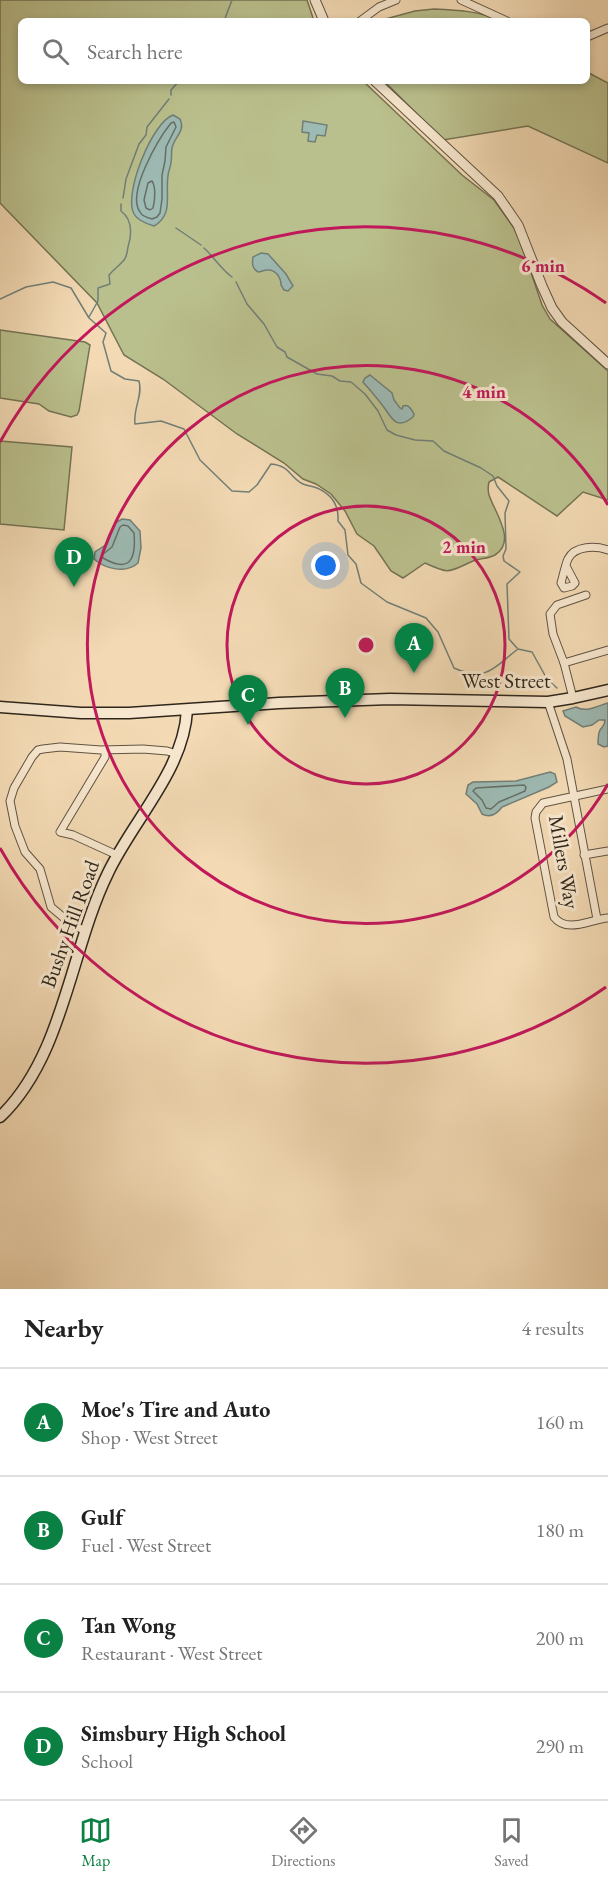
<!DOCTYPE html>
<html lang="en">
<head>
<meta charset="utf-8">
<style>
  :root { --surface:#fff; --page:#f2f2f2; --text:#222; --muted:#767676; --line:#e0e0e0; --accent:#0b8043 }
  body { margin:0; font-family:"EB Garamond",serif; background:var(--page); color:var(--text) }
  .you { position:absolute; left:326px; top:566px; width:21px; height:21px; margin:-15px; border:4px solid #fff; border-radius:50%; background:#1a73e8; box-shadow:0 0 0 9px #1a73e833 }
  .badge { display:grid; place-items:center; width:39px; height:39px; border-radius:50%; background:var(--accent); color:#fff; font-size:20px; font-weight:700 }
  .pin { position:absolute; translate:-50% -50px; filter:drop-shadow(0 2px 3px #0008) }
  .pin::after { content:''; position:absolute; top:32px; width:21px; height:18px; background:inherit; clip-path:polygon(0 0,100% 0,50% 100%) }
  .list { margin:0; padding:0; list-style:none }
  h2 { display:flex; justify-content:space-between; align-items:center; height:78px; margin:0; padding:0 24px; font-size:26px }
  h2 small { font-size:20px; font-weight:400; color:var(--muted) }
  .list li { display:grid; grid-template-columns:39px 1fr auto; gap:18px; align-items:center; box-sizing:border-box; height:108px; padding:0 24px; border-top:2px solid var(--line) }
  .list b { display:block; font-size:22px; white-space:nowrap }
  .list p { margin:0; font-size:20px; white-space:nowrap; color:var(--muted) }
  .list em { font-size:20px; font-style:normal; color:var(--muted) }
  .icon { flex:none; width:33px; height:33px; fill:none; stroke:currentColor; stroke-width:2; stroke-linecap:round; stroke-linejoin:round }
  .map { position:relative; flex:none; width:608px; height:1289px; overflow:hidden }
  .search { position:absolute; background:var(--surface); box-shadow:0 3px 9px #0003; left:18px; right:18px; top:18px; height:66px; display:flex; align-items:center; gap:15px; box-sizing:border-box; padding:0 21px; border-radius:9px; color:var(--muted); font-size:22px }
  .sheet { height:510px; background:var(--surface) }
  nav { display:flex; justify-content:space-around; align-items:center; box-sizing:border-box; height:84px; border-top:2px solid var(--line); background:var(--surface); font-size:16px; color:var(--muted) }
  nav a { display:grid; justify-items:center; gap:3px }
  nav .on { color:var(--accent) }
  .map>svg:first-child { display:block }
</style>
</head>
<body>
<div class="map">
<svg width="608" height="1289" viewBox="0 0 608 1289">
  <rect width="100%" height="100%" fill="#f3dab4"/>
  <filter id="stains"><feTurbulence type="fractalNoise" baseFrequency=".00333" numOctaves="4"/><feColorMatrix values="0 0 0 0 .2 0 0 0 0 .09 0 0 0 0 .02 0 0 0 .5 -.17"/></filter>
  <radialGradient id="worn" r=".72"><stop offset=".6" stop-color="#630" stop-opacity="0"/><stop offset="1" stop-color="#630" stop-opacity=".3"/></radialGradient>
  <g fill="#bac08d" stroke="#747354" stroke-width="1.5">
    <path d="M 0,0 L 307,0 L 314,21 L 21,21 L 21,81 L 363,81 L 462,175 L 494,200 L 514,228 L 521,243 L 542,305 L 550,319 L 608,371 L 608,500 L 583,492 L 557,516 L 498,477 L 489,482 C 488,486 488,491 489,495 C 495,513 517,541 495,555 C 488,559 480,558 473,561 C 448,572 451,575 425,563 L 403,578 L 391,571 L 374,546 L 357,534 L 345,511 L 331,494 L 316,484 L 303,479 L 284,463 L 237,434 L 163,379 L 124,355 L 97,303 L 0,203 Z"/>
    <path d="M 434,9 C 457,10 480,11 500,21 L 378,21 L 415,11 Z"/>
    <path d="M 587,72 L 608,83 L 608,163 L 528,126 L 443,140 L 384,81 L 587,81 Z"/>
    <path d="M 0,330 L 85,342 L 90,345 L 79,411 L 77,415 L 71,417 L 49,411 L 39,404 L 0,398 Z"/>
    <path d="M 0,441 L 72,447 L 64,530 L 0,524 Z"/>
  </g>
  <g fill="#9dbab3" stroke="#717f77" stroke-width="1.5">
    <path d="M 173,115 L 180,119 C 186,131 174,137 172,148 C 171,153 172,158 171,162 C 171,167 168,171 168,176 C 165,194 174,215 154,226 C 147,224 138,221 134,214 C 123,195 152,122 173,115 Z"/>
    <path d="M 303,121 L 327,125 L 325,136 L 317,135 L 315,142 L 308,141 L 309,133 L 302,132 Z"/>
    <path d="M 261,253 L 268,254 L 286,274 L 293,286 L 288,291 L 284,290 L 281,285 C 281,278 276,269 267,270 C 264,270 261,272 258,272 C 252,268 252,264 253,257 Z"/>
    <path d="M 370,375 L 392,393 L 394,400 L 400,408 L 402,409 L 403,406 C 409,404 411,409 414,414 L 413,417 C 396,431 392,418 383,406 C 377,398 370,390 363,382 L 365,378 Z"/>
    <path d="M 122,519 L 130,520 L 140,531 L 141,548 L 138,563 C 126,574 105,569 94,559 L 95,552 L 107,544 L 115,523 Z"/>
    <path d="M 608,703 L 608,746 L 604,747 L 598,744 C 598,740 598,734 600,730 C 603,726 605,725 605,720 L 599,720 L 592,725 L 583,727 L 565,716 L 563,711 L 576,707 C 586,713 597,706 608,703 Z"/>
    <path d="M 550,772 L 555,774 L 557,782 L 549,787 L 502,807 C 497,814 490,818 482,814 L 477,804 L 466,794 L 468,785 L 473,782 L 516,781 Z"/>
  </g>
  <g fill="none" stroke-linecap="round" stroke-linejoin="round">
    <g stroke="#667068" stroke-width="1.5">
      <path d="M 174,122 L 176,127 L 166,147 L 165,161 L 162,175 L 162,199 L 160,213 L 157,217 L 152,219 C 148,218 142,216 140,212 C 126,193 159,138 171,123 Z"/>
      <path d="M 152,181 C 156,187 155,200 153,208 L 150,210 L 146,208 L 144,200 L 148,183 Z"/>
      <path d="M 123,525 L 128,526 L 134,533 C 136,558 131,574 103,558 L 102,555 L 112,547 L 120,527 Z"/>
      <path d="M 524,785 L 526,787 L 525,791 L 499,802 L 491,809 L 486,808 L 482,800 L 473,791 L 476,788 Z"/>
    </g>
    <g stroke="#717f77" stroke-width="1.5">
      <path d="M 224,21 L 232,0"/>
      <path d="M 171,95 L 171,90 L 179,81"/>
      <path d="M 123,198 L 126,179 L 139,144 L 146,135 L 147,127 L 169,99"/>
      <path d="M 176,228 L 201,245"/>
      <path d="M 204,248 C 214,257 221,269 232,277"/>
      <path d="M 236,282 L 247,304 L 264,324 L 277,347 L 285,352 L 287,357 L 317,374 L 332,376 L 340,381 L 351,382 L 365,394 L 378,411 L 387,430 L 396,435 L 415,440 L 433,441 L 444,451 L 481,468 L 493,476 L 497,486 L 509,501 L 505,513 L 506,549 L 503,556 L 504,561 L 520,572 L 507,584 L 509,639 L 517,648"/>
      <path d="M 0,299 L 26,287 L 53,282 L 71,288 L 89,318 L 106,333 L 103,342 L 111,371 L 125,379 L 139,381 C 143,396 133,408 135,424 L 161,421 L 184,429 L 200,460 L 232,491 L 249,492 L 257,485 L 271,464 C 291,466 289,477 303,484 C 307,486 312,486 317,488 C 331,494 339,505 338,521 L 345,530 L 348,555 L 356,564 L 361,583 L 387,602 L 426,618 L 438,632 L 454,668 C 487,683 494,667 518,649 L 532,652 L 547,679 L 557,688"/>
      <path d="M 89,317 L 98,301 L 98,288 L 110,284 L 109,275 C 114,269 119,266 123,261 C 127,258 127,252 128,247 C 132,234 133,220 121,211 L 121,204"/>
    </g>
    <defs>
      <g id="minor">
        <path d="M 461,0 L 507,21"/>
        <path d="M 360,21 L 379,7 L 396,0"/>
        <path d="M 587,37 L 608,28"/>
        <path d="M 566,566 L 575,583 L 572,586 L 564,588 L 561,583 C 563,576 565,566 568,559 C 575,545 596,546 608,550"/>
        <path d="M 564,663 L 608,650"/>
        <path d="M 573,698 L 564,663 L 553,634 L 550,614 L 557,605 L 586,595"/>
        <path d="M 548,702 L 567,759 L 597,919"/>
        <path d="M 105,750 L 105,757 L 60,832 L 73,835 L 117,855"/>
        <path d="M 608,789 L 543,803 L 536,812 L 535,818 L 554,917 C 567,934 591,919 608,918"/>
        <path d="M 584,855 L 608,851"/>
        <path d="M 85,931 L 70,923 L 51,907 L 40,869 L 25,852 L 15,826 L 10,801 L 14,788 L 32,757 L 38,750 L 43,749 L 60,747 L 101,750 L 143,749 L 167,751 L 177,754"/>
      </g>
      <g id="tertiary">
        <path d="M 315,0 L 324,21"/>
        <path d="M 375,81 L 498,196 L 518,225 L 542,286 L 552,308 L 562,322 L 608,364"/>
      </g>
      <g id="secondary">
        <path d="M 0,707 L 81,713 L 129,713 L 279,703 L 390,699 L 548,702 L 573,698 L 608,690"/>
        <path d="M 0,1117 C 64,1056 70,950 108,873 C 133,820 184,770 187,710"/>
      </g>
    </defs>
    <use href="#minor" stroke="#605342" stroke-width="9"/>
    <use href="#tertiary" stroke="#605342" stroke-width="11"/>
    <use href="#secondary" stroke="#2f261c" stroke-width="13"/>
    <use href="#minor" stroke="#f7e7ce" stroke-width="7"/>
    <use href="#tertiary" stroke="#f7e7ce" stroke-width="9"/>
    <use href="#secondary" stroke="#f7e7ce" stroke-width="10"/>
  </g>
  <g fill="none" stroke="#c2185b" stroke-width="3">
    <circle cx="366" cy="645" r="139"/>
    <path d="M608 784A279 279 0 1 1 608 505"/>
    <path d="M606 987A418 418 0 0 1 0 848M0 442A418 418 0 0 1 606 303"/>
  </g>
  <g text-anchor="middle" stroke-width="6" stroke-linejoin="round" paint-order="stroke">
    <g font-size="21" fill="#2f261c" stroke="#f7e7ce">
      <text x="506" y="688">West Street</text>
      <text transform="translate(564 862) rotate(80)" y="7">Millers Way</text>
      <text transform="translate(70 924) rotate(-70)" y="7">Bushy Hill Road</text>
    </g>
  </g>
  <circle cx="366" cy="645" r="9" fill="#c2185b" stroke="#f7e7ce" stroke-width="3"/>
  <g font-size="18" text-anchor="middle" font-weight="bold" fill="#c2185b" stroke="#f7e7ce" stroke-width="6" stroke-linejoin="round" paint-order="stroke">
    <text x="543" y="272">6 min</text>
    <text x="484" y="398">4 min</text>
    <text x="464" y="553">2 min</text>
  </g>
  <rect width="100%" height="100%" filter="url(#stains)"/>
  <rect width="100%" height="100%" fill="url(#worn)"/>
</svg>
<div class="you"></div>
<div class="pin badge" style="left:414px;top:673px">A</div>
<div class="pin badge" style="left:345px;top:718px">B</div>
<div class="pin badge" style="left:248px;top:725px">C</div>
<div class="pin badge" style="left:74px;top:587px">D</div>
<div class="search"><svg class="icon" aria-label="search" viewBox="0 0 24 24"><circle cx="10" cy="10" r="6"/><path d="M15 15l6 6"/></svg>Search here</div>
</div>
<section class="sheet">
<h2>Nearby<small>4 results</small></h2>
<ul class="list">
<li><span class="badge">A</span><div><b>Moe's Tire and Auto</b><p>Shop · West Street</p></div><em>160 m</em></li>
<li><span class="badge">B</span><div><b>Gulf</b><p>Fuel · West Street</p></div><em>180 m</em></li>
<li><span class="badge">C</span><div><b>Tan Wong</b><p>Restaurant · West Street</p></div><em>200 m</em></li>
<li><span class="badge">D</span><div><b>Simsbury High School</b><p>School</p></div><em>290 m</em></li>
</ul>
</section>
<nav>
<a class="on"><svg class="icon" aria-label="map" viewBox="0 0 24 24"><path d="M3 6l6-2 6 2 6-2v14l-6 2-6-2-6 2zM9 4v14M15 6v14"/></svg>Map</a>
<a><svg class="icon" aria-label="directions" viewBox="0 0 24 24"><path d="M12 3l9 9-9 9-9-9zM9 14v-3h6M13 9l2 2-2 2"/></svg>Directions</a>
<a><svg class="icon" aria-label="saved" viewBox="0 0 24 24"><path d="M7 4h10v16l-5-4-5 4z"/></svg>Saved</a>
</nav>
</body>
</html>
